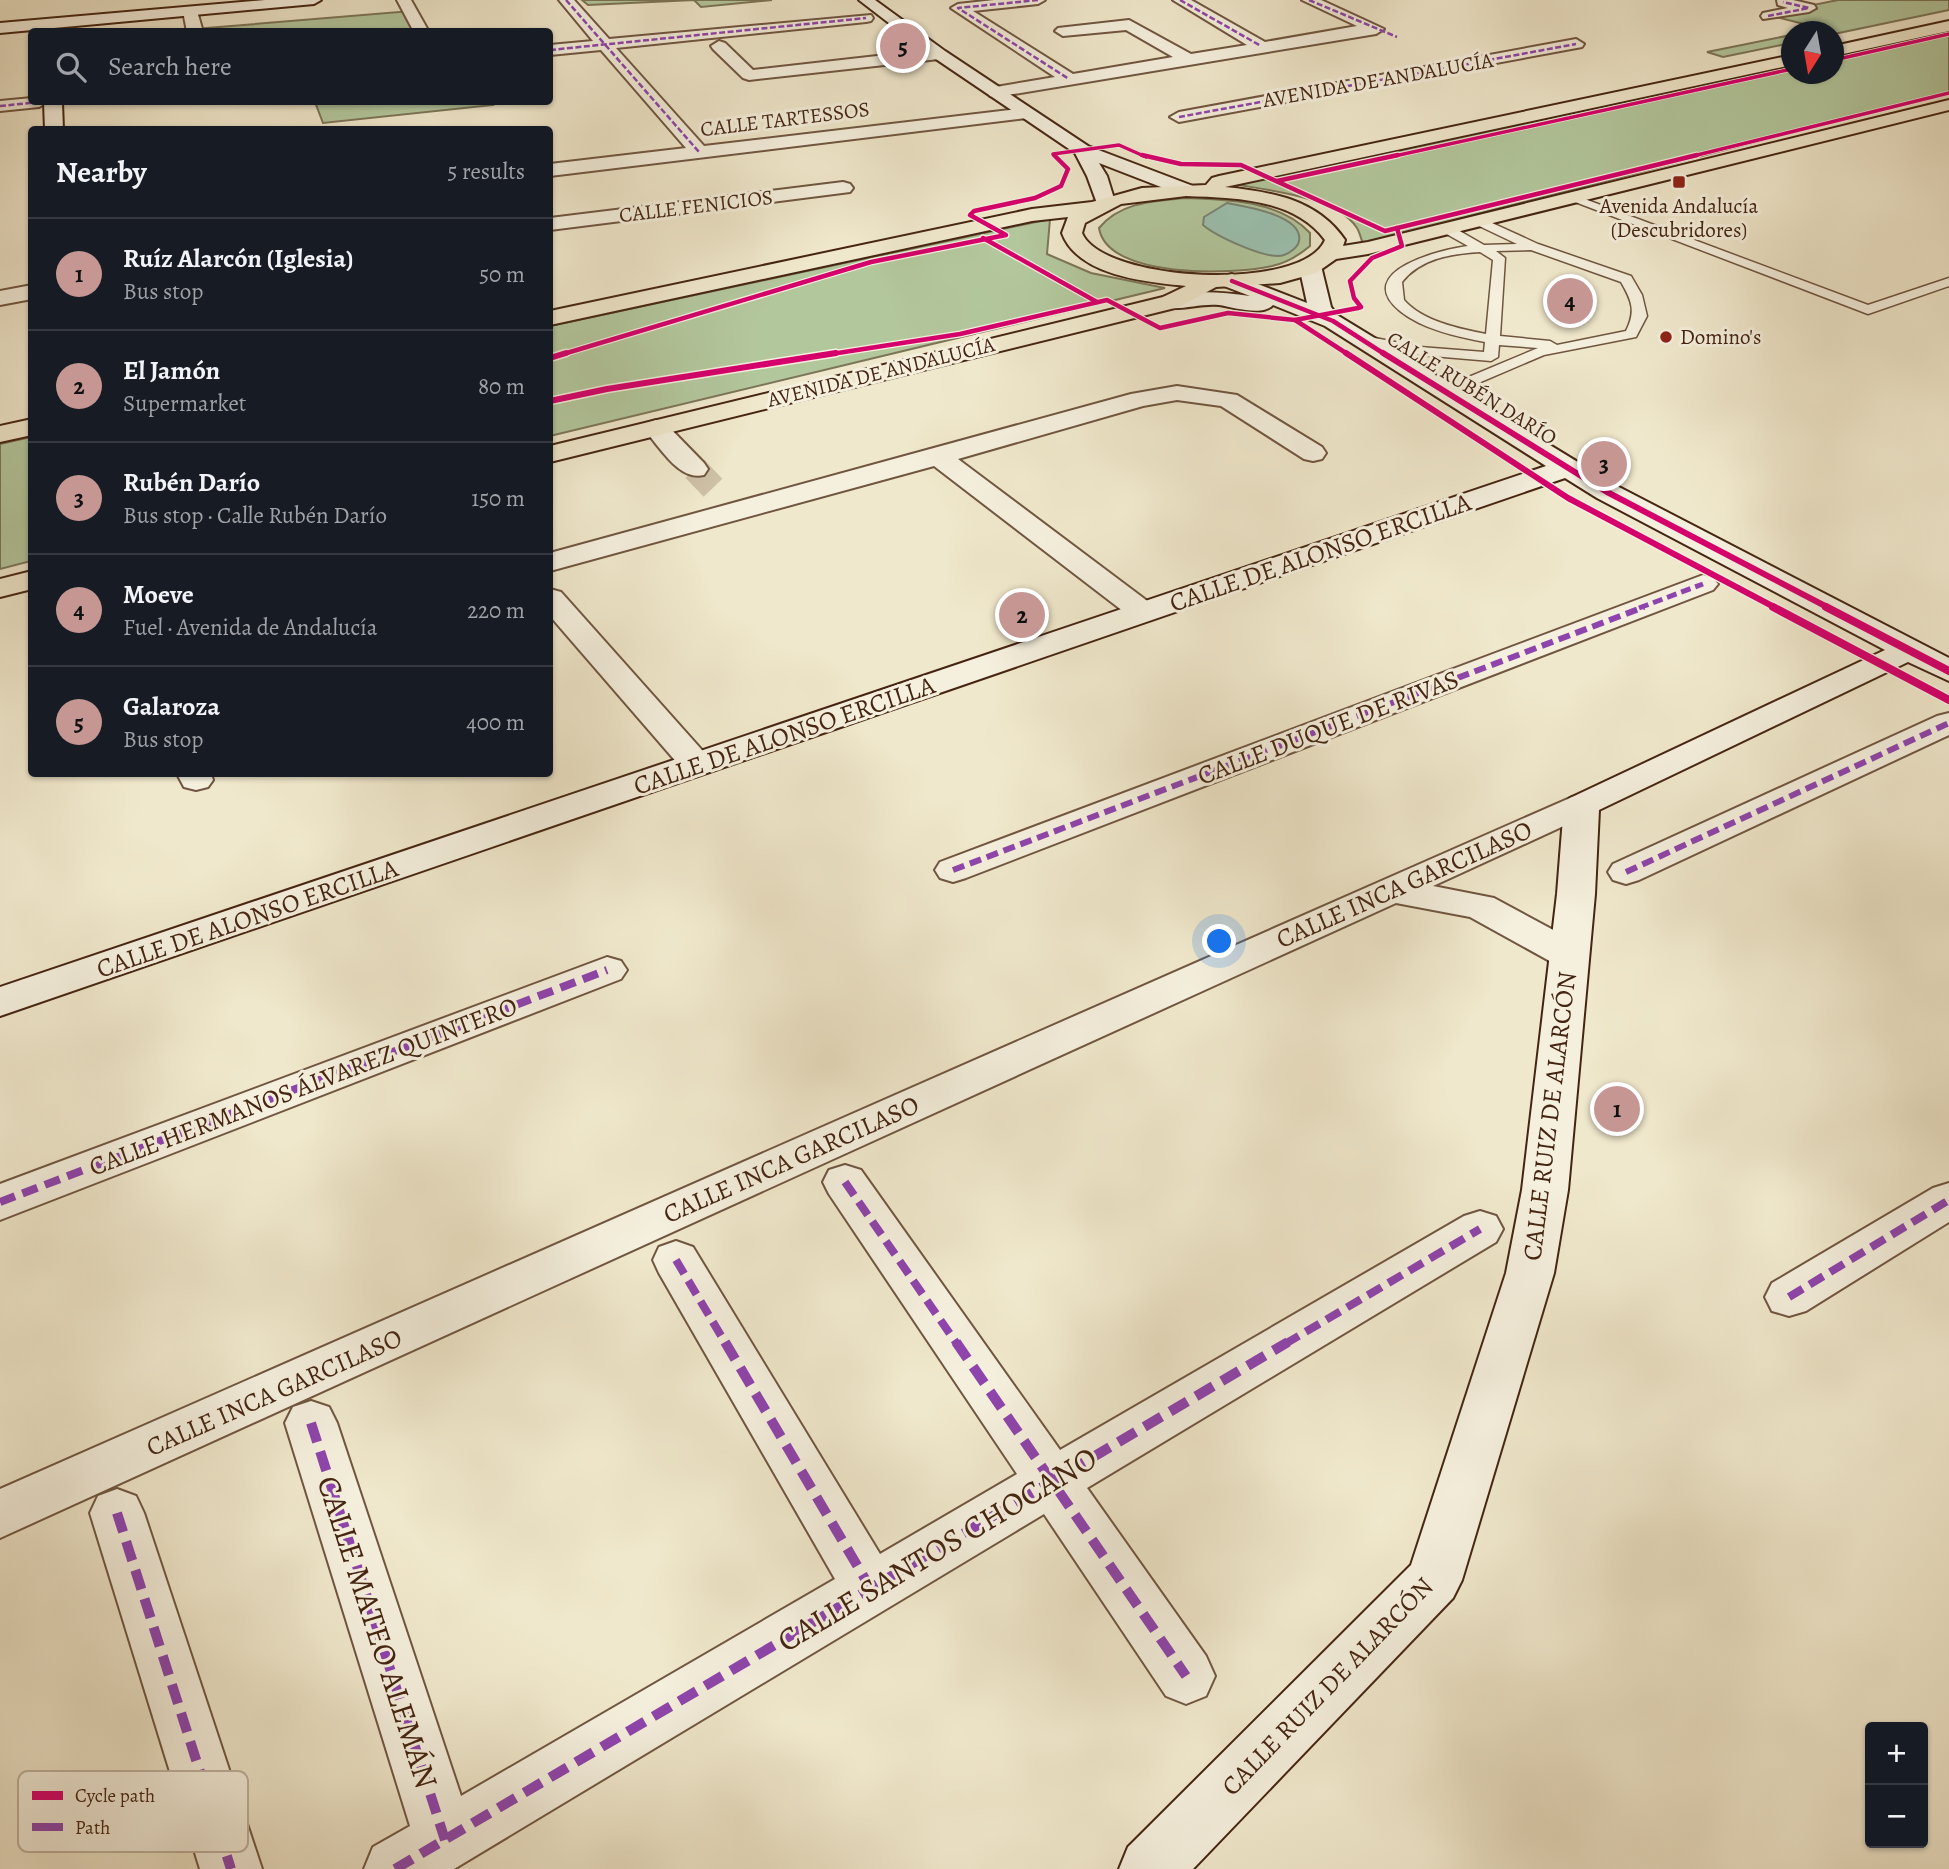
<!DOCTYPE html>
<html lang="en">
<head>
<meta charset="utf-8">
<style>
  :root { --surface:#171b24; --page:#20242c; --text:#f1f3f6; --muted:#9ea1a6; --line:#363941; --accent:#c59692 }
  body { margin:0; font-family:Alegreya,serif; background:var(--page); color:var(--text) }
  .controls { position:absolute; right:21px; bottom:21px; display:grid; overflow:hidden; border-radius:7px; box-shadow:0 2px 5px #0004 }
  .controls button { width:63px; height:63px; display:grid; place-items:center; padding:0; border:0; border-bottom:2px solid var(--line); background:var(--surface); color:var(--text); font:35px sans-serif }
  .compass { position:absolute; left:1781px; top:21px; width:63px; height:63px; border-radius:50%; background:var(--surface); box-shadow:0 2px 5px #0004; rotate:191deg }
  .you { position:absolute; left:1220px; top:942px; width:24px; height:24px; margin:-18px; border:5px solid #fff; border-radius:50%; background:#1a73e8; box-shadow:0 0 0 10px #1a73e833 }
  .badge { display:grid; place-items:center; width:46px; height:46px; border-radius:50%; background:var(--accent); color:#111; font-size:23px; font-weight:700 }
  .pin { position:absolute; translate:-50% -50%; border:4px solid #fff; box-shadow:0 2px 7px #0006 }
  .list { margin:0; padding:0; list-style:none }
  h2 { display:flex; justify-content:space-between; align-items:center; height:91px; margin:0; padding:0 28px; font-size:30px }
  h2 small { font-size:23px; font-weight:400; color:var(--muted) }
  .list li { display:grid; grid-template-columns:46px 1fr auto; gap:21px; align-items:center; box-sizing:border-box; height:112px; padding:0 28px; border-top:2px solid var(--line) }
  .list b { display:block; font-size:26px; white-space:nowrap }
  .list p { margin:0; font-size:23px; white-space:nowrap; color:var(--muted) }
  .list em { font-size:23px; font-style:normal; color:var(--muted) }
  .icon { flex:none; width:38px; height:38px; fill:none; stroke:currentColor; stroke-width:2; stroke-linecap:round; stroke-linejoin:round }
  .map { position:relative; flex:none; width:1949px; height:1869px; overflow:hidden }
  .search { position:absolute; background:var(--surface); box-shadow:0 2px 5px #0004; left:28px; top:28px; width:525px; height:77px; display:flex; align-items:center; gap:18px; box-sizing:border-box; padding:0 24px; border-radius:7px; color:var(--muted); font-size:26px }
  .panel { position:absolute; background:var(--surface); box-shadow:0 2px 5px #0004; left:28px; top:126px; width:525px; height:651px; border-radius:7px }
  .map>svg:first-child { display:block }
</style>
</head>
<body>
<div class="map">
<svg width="1949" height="1869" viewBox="0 0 1949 1869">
  <rect width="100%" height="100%" fill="#f0e8cc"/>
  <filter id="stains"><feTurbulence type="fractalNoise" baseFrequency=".00286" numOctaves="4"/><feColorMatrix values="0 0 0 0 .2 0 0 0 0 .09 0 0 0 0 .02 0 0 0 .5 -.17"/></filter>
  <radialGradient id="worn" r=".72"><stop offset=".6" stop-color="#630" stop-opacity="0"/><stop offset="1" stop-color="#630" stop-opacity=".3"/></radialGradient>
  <g fill="#b3c79d" stroke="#7c7658" stroke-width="2">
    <path d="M 582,0 L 772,0 L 701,7 L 694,0 L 588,5 Z"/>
    <path d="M 1838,0 L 1949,0 L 1949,10 L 1834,34 L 1834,32 L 1807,31 L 1820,28 L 1776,17 L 1815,9 L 1808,6 Z"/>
    <path d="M 411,11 L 422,31 L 195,32 L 195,29 Z"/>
    <path d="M 1949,30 L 1949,94 L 1840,120 L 1363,244 C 1361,239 1360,233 1357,228 C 1338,197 1266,190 1233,184 L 1791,64 L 1792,74 L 1834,74 L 1834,55 Z"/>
    <path d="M 1791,35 L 1791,43 L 1723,57 L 1707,52 Z"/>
    <path d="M 315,102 L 491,102 L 493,105 L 323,123 Z"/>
    <path d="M 1185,198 C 1228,200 1279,200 1310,233 L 1310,246 C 1298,256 1287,263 1272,266 C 1233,275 1107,279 1099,228 C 1120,202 1154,201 1185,198 Z"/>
    <path d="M 1050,219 L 1047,254 L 1091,273 L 1165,288 L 550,436 L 550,326 Z"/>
    <path d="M 31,437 L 31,561 L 0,569 L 0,444 Z"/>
  </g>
  <path fill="#9bc1b0" stroke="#798371" stroke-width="2" d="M 1227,203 C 1243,206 1304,215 1299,241 C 1298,247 1290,253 1284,255 C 1268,261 1216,236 1203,225 L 1204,217 Z"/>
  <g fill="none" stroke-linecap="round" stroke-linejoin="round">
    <path stroke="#cec1a7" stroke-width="26" stroke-dasharray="26 13" stroke-linecap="butt" d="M 695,469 L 719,494"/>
    <defs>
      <g id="lane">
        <path d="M 1574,195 L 1868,305 L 1949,278 L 1949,286 L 1868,314 L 1570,200 L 1568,198 Z"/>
        <path d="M 1479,217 L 1538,244 L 1631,276 L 1642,295 L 1647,316 L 1636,337 L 1544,355 L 1476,384 L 1475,408 L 1468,412 L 1461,408 L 1464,379 L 1538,348 L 1499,345 L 1498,357 L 1491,361 L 1420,355 L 1355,342 L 1355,336 L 1360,335 L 1420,347 L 1484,352 L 1485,342 C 1458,337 1422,329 1400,311 C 1351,271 1443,249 1468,246 L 1443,232 L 1443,226 L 1451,226 L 1484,245 L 1517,244 L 1475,224 L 1473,221 ZM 1531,250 L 1621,282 C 1632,301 1636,311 1626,331 L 1557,345 L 1550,341 L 1500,336 L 1505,258 L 1496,251 ZM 1480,252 L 1493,260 L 1486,334 C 1460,329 1422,321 1404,300 L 1402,282 C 1421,258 1451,254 1480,252 Z"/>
      </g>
      <g id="street">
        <path d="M 397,0 L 411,0 L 429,32 L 414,32 Z"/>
        <path d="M 559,0 L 574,0 L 609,39 L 871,15 L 873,18 L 871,21 L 866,22 L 616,48 L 704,146 L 1027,108 L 1036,113 L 1027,118 L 550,176 L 550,164 L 686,148 L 601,50 L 550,55 L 550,45 L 593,41 Z"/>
        <path d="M 994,0 L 1045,0 L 1038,4 L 973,11 L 1073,74 L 1173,57 L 1126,30 L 1063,36 L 1055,31 L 1058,28 L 1129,20 L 1191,54 L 1247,45 L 1173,0 L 1191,0 L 1265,42 L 1357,26 L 1302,0 L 1321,0 L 1384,29 L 1376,34 L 996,97 L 990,96 L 988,92 L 990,88 L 1055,77 L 951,8 L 958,4 Z"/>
        <path d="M 1777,0 L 1793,0 L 1814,5 L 1816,8 L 1809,12 L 1763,19 L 1761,16 L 1763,13 L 1788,8 L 1778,5 Z"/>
        <path d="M 190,7 L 197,11 L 203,32 L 187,32 L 183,11 Z"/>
        <path d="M 1576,39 L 1584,44 L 1582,47 L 1179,122 L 1170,117 L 1179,112 Z"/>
        <path d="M 719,41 L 725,43 L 753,70 L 939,49 L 947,54 L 939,59 L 749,80 L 743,78 L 713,49 L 711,46 Z"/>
        <path d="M 32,98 L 32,102 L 48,102 L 39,107 L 0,111 L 0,101 Z"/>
        <path d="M 843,182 L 850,184 L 853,188 L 850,192 L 550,230 L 550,218 Z"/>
        <path d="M 32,285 L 32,299 L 0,305 L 0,291 Z"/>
        <path d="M 1177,386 L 1237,395 L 1322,447 L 1326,453 L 1322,459 L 1313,461 L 1304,459 L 1221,406 L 1177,400 L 1143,406 L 958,459 L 1154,606 L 1158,612 L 1154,618 L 1143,621 L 1132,618 L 934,466 L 550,571 L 550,553 L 1131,394 Z"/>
        <path d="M 656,420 L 665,423 L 704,463 L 708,469 L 704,475 C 680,481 662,450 647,433 L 643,428 L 647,423 Z"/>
        <path d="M 1703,575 L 1713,578 L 1718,584 L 1713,590 L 966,878 L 953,882 L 940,878 L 935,870 L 940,862 Z"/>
        <path d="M 550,589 L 561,592 L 709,758 L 714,765 L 709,772 L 697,775 L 685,772 L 550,616 Z"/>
        <path d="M 1949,713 L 1949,735 L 1639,880 L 1626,884 L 1613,880 L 1608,872 L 1613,864 L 1937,716 Z"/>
        <path d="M 177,774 L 211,774 L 213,780 L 208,787 L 196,790 L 184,787 Z"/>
        <path d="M 1582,794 L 1594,798 L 1600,805 L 1594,812 L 1433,886 L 1494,898 L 1583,946 L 1589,955 L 1583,964 L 1569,968 L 1555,964 L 1470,917 L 1396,903 L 0,1538 L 0,1489 L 1570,798 Z"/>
        <path d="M 607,957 L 621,961 L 627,970 L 621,979 L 0,1220 L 0,1184 Z"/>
        <path d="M 845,1165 L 861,1170 L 1060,1450 L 1464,1216 L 1480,1211 L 1496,1216 L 1503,1229 L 1496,1242 L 1087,1488 L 1206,1656 L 1215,1676 L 1206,1696 L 1186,1704 L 1166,1696 L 1044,1514 L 454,1869 L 364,1869 L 373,1847 L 410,1826 L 285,1423 L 293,1407 L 311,1401 L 329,1407 L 337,1423 L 461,1796 L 835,1579 L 659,1273 L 653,1260 L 659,1247 L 676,1241 L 693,1247 L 880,1554 L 1017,1474 L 829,1194 L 823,1182 L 829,1170 Z"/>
        <path d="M 1949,1183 L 1949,1222 L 1806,1311 L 1789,1316 L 1772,1311 L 1765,1297 L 1772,1283 L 1933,1188 Z"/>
        <path d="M 117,1489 L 136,1496 L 144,1513 L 262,1869 L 200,1869 L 90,1513 L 98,1496 Z"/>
      </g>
      <g id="secondary">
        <path d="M 265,0 L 321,0 L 314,4 L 0,33 L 0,23 Z"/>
        <path d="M 859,0 L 875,0 L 945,51 L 1088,146 L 1193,186 L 1196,190 L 1193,194 L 1179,194 L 1099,163 L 1107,176 L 1115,202 L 1112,206 L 1098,206 L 1087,176 L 1075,153 L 933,57 Z"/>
        <path d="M 44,102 L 62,102 L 63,130 L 45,130 Z"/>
        <path d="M 1310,260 L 1318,261 L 1321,266 L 1331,307 L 1337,315 L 1617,486 L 1949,658 L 1949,681 L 1908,662 L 1599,810 L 1595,894 L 1568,1190 L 1554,1273 L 1462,1580 L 1453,1598 L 1193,1869 L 1119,1869 L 1128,1847 L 1411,1565 L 1506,1273 L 1522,1190 L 1557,894 L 1564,805 L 1570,798 L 1885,650 L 1597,498 L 1565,478 L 0,1016 L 0,987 L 1546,466 L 1325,326 L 1273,305 C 1262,317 1233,307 1219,305 C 1200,303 1181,311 1163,307 L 1160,302 L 1163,297 C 1192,290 1221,292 1250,296 L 1224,286 L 1221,281 L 1224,276 L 1232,274 L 1307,303 L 1299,266 L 1302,261 Z"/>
      </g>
      <g id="primary">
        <path d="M 1949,21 L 1949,31 L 1834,56 L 1834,46 Z"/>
        <path d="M 1792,55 L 1792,65 L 1225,187 C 1272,192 1317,199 1345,240 L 1343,246 L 1368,242 L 1949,100 L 1949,110 L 1368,254 L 1336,259 L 1316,273 L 1280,283 L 1216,287 L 1179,307 L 550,462 L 550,446 L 1163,297 L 1186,286 C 1146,282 1078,276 1062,233 L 1068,217 L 1032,221 L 550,325 L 550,311 L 1032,209 L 1092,202 L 1142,188 L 1206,185 L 1212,178 L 1219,176 ZM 1186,196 C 1234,198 1294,198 1325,240 C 1303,293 1102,282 1082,233 L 1085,223 L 1121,204 Z"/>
        <path d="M 32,419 L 32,435 L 0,442 L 0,426 Z"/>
        <path d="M 32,571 L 32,589 L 0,597 L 0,579 Z"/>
      </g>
    </defs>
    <use href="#lane" stroke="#705640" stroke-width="3"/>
    <use href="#street" stroke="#705640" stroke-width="4"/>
    <use href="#secondary" stroke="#452512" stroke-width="4"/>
    <use href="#primary" stroke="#452512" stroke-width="4"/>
    <use href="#lane" fill="#f5f0de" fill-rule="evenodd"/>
    <use href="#street" fill="#f5f0de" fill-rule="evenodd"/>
    <use href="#secondary" fill="#f5f0de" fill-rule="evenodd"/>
    <use href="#primary" fill="#f0e8cc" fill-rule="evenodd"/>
    <g stroke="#8e44ad" stroke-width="2.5" stroke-dasharray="6 2.5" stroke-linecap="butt">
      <path d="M 566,0 L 699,152"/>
      <path d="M 1038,0 L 958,8 L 1069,79"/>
      <path d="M 1180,0 L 1261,46"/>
      <path d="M 1309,0 L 1397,37"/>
      <path d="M 1768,16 L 1809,8 L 1783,2"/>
      <path d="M 550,50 L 866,18"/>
      <path d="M 0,106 L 39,102"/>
      <path d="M 1179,117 L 1576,44"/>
    </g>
    <path stroke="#8e44ad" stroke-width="5" stroke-dasharray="10 5" stroke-linecap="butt" d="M 1639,608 L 1703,584"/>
    <g stroke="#8e44ad" stroke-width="6" stroke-dasharray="12 6" stroke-linecap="butt">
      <path d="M 953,870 L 1644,607"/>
      <path d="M 1626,872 L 1949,723"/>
    </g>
    <g stroke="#8e44ad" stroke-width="8" stroke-dasharray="16 8" stroke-linecap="butt">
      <path d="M 845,1182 L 957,1344"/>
      <path d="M 0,1202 L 607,970"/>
      <path d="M 676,1260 L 726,1344"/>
      <path d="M 1789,1297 L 1949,1200"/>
      <path d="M 1285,1344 L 1480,1229"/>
    </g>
    <g stroke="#8e44ad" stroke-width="10" stroke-dasharray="20 10" stroke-linecap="butt">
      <path d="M 725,1342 L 871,1589"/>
      <path d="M 956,1342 L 1186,1676"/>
      <path d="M 311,1423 L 445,1840"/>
      <path d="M 117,1513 L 231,1869"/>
      <path d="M 395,1869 L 1288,1342"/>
    </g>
    <defs>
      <g id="cycleway-far3">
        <path d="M 1834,60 L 1949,34"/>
        <path d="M 1056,157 L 1053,154 L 1119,145 L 1146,157"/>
        <path d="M 1390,157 L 1792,69"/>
        <path d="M 1689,157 L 1949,93"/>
      </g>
      <g id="cycleway-far2">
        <path d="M 1142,155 L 1181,164 L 1241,165 L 1385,231 L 1697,155"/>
        <path d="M 1277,181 L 1398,155"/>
        <path d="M 983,238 L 1097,302"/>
        <path d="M 1232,281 L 1333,321 L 1386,355"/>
        <path d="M 1295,320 L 1349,355"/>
        <path d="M 560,355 L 871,262 L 1006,235 L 970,215 L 974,211 L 1035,198 L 1061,186 L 1068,169 L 1054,155"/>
        <path d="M 825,355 L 960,334 L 1107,300 L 1160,328 L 1228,313 L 1295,320 L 1358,308 L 1361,307 L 1354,298 L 1350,281 L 1372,258 L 1402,246 L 1397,228"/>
      </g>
      <g id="cycleway-far1">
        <path d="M 1346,353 L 1568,498 L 1776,608"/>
        <path d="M 1383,353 L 1607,492 L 1829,608"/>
        <path d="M 550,358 L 566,353"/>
        <path d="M 550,401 L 607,389 L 836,353"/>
      </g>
      <g id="cycleway">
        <path d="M 1773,607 L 1949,700"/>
        <path d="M 1826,607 L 1949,671"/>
      </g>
    </defs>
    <use href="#cycleway-far3" stroke="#f5f0de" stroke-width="5"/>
    <use href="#cycleway-far2" stroke="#f5f0de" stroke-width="7"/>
    <use href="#cycleway-far1" stroke="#f5f0de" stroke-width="9"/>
    <use href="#cycleway" stroke="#f5f0de" stroke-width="11"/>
    <use href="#cycleway-far3" stroke="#d6006c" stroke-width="3.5"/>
    <use href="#cycleway-far2" stroke="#d6006c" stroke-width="4.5"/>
    <use href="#cycleway-far1" stroke="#d6006c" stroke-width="6"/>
    <use href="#cycleway" stroke="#d6006c" stroke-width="8"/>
  </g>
  <g fill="#8f2418" stroke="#f5f0de" stroke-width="2.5">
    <rect x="1672" y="175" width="14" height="14" rx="3.5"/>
    <circle cx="1666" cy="337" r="7"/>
  </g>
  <g text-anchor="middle" stroke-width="6" stroke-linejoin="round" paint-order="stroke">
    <g font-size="21" fill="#452512" stroke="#f5f0de">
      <text transform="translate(1378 80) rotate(-10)" y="7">AVENIDA DE ANDALUCÍA</text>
      <text transform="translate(785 119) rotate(-7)" y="7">CALLE TARTESSOS</text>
      <text transform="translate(696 206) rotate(-7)" y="7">CALLE FENICIOS</text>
      <text transform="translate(881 372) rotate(-14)" y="7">AVENIDA DE ANDALUCÍA</text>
      <text transform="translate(1472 388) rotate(32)" y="7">CALLE RUBÉN DARÍO</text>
    </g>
    <g font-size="21" fill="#452512" stroke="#f5f0de">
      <text x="1679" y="213">Avenida Andalucía<tspan x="1679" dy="24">(Descubridores)</tspan></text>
      <text x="1680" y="344" text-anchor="start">Domino's</text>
    </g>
    <g font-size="26" fill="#452512" stroke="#f5f0de">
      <text transform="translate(1320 552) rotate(-19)" y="9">CALLE DE ALONSO ERCILLA</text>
      <text transform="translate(1328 727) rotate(-21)" y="9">CALLE DUQUE DE RIVAS</text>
      <text transform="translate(784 735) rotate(-19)" y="9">CALLE DE ALONSO ERCILLA</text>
      <text transform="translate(1404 884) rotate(-24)" y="9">CALLE INCA GARCILASO</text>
      <text transform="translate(247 918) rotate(-19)" y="9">CALLE DE ALONSO ERCILLA</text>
      <text transform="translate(303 1086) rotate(-21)" y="9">CALLE HERMANOS ÁLVAREZ QUINTERO</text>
      <text transform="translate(1549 1116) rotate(-83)" y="9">CALLE RUIZ DE ALARCÓN</text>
      <text transform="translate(791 1159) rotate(-24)" y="9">CALLE INCA GARCILASO</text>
      <text transform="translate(274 1392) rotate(-24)" y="9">CALLE INCA GARCILASO</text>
      <text transform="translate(1327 1686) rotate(-46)" y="9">CALLE RUIZ DE ALARCÓN</text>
    </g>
    <g font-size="32" fill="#452512" stroke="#f5f0de">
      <text transform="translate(937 1549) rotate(-31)" y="11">CALLE SANTOS CHOCANO</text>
      <text transform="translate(378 1632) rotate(72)" y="11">CALLE MATEO ALEMÁN</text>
    </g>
  </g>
  <rect x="18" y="1771" width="230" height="81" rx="10" fill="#f5f0de" stroke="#c0b3a1" stroke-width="2"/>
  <rect x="32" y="1791" width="31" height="9" fill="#d6006c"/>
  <rect x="32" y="1823" width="31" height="8" fill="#8e44ad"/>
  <g font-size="19" fill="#452512">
    <text x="75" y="1802">Cycle path</text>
    <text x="75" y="1834">Path</text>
  </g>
  <rect width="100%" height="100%" filter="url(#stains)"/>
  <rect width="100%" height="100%" fill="url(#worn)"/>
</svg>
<div class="controls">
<button>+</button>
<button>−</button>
</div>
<svg class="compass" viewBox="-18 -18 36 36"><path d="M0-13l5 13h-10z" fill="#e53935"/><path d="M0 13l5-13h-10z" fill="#9ea1a6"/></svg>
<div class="you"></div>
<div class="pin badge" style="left:1617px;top:1109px">1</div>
<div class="pin badge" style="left:1022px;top:615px">2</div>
<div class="pin badge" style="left:1604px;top:464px">3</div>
<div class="pin badge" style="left:1570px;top:301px">4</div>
<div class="pin badge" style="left:903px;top:46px">5</div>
<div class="search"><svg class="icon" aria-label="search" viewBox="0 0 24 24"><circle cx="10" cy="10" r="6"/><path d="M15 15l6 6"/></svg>Search here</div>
<section class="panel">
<h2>Nearby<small>5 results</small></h2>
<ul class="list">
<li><span class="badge">1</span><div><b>Ruíz Alarcón (Iglesia)</b><p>Bus stop</p></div><em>50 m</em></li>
<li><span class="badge">2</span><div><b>El Jamón</b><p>Supermarket</p></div><em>80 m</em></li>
<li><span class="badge">3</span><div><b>Rubén Darío</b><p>Bus stop · Calle Rubén Darío</p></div><em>150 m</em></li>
<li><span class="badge">4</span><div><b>Moeve</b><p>Fuel · Avenida de Andalucía</p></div><em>220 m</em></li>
<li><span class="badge">5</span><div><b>Galaroza</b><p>Bus stop</p></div><em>400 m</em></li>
</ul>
</section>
</div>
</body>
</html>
